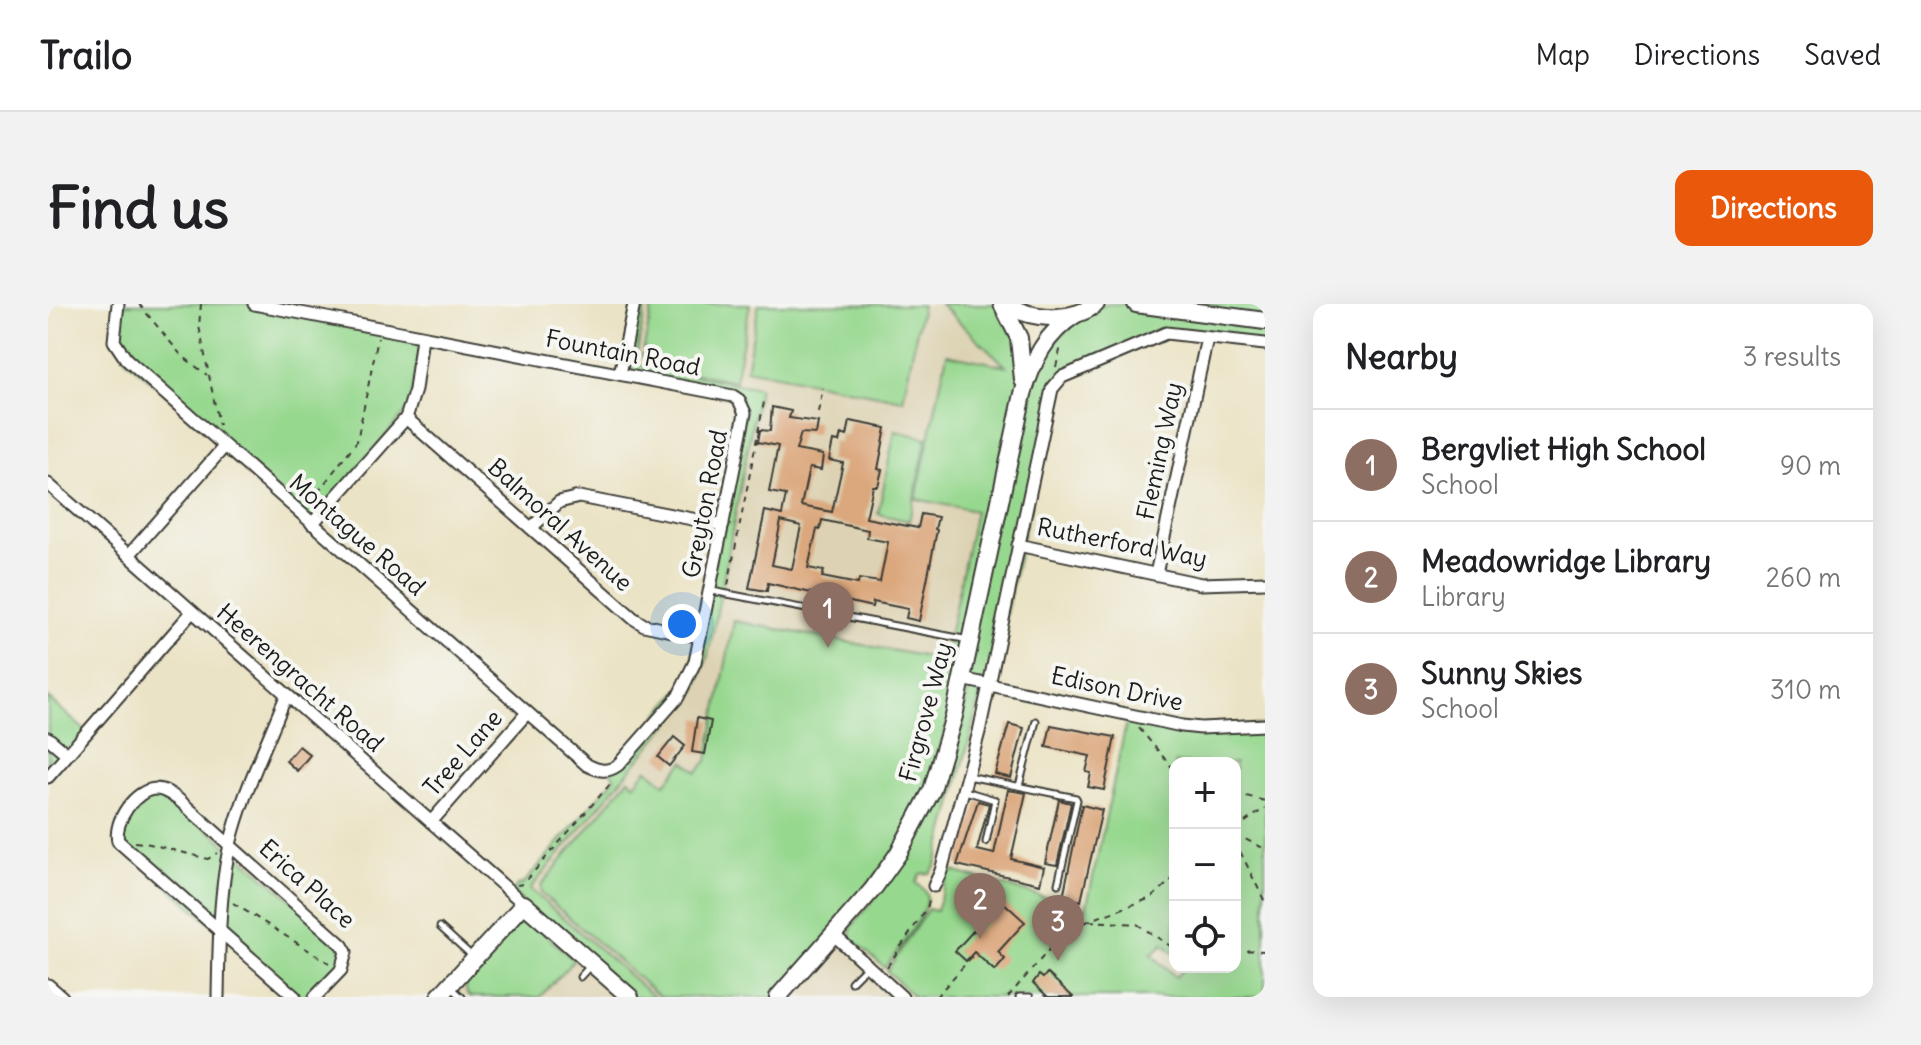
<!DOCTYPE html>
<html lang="en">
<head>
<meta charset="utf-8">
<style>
  :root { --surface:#fff; --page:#f2f2f2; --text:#202124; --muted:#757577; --line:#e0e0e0; --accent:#ea580c }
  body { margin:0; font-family:Delius,sans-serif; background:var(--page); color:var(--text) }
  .controls { position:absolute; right:24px; bottom:24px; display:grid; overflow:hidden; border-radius:16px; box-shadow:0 8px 32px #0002 }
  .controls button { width:72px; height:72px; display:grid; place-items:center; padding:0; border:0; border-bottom:2px solid var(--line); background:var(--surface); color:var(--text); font:40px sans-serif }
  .you { position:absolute; left:634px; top:320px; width:28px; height:28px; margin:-20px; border:6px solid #fff; border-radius:50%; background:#1a73e8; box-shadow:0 0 0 12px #1a73e833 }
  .badge { display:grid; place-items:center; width:52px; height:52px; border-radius:50%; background:var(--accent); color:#fff; font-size:26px; font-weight:700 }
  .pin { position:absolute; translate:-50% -66px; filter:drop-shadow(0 2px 4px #0008) }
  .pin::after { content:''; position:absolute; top:42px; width:28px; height:24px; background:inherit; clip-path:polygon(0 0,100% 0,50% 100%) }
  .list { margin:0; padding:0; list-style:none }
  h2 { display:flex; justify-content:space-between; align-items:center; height:104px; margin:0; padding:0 32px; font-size:34px }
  h2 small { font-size:26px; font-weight:400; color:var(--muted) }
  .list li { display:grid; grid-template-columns:52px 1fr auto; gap:24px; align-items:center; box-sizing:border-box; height:112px; padding:0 32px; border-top:2px solid var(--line) }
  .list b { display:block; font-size:30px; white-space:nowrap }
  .list p { margin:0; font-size:26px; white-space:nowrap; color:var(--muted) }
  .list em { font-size:26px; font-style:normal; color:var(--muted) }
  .icon { flex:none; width:44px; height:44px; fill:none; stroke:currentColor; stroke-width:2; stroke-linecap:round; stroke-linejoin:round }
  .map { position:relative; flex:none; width:1217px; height:693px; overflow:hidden; border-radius:16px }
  header { display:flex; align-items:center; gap:48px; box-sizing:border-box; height:112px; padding:0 40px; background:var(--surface); border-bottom:2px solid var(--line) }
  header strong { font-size:38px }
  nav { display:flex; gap:44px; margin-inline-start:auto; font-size:28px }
  .intro { display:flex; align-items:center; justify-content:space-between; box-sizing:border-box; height:192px; padding:0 48px }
  h1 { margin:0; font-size:56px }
  .button { padding:20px 36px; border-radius:16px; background:var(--accent); color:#fff; font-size:28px; font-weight:700 }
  main { display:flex; gap:48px; padding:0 48px }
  aside { flex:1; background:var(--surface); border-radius:16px; box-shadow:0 8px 32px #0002 }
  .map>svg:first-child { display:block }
</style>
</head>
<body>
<header>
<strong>Trailo</strong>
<nav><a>Map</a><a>Directions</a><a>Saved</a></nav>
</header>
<div class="intro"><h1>Find us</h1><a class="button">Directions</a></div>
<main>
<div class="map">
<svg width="1217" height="693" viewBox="0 0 1217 693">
  <rect width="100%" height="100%" fill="#f6f6f2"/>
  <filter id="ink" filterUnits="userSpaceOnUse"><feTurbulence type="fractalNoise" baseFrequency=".0125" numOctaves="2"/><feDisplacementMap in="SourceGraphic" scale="16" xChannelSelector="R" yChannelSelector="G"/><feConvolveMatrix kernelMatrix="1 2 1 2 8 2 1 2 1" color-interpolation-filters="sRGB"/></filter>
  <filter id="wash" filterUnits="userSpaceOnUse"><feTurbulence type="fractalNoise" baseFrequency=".006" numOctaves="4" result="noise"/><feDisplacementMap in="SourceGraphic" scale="32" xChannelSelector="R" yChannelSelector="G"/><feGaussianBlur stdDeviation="1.8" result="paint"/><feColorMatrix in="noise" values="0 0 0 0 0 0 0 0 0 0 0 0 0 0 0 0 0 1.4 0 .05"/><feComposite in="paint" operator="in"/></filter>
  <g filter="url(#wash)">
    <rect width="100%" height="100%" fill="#ebe3c5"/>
    <g fill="#ddd3b4">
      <path d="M 598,0 L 892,0 L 958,62 L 876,452 L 702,693 L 606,693 L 482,585 L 648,387 L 659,355 L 668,314 L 711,85 L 586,60 Z"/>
      <path d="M 476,600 L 582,693 L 396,693 Z"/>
      <path d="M 786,631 L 854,693 L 730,693 Z"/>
    </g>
    <g fill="#97d88f" stroke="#5a7a56" stroke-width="2" fill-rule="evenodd">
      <path d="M 70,0 L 208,0 L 374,33 L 363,101 L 264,220 L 78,55 L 65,25 Z"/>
      <path d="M 586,0 L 598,0 L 587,60 L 711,84 L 668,314 L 659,355 L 648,387 L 482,585 L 606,693 L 582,693 L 464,588 L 469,581 L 475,580 L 567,474 L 562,466 L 640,376 L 697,109 L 691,96 L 572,70 Z"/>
      <path d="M 605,0 L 702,0 L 687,77 L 601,61 L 594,52 Z"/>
      <path d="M 711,0 L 874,1 L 855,96 L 698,65 Z"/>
      <path d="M 892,0 L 954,0 L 984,60 L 1040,5 L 1061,0 L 1217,0 L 1217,40 L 1124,28 L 1009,78 L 942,381 L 914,375 L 867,522 L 730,693 L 612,693 L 493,589 L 493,581 L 581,475 L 587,480 L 599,465 L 617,480 L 636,457 L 649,468 L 659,457 L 686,317 L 896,356 L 927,207 L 868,195 L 899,50 L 958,62 Z"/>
      <path d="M 847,127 L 879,134 L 861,217 L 830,210 Z"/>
      <path d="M 925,383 L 932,386 L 933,393 L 888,561 L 882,569 L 872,570 L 868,579 C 874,583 879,587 879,595 C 877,613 847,649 837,664 L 802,633 L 804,623 C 821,599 841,579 857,555 C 891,504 907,447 920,388 Z"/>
      <path d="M 0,394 L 39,428 L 0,473 Z"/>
      <path d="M 1080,411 L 1134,422 L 1217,421 L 1217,693 L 866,693 L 839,667 L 880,605 L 888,607 L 901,566 L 1038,605 ZM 1127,459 L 1187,459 L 1187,663 L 1137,663 L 1128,673 L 1102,649 L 1105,650 L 1115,640 L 1127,651 Z"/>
      <path d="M 112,485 L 288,633 L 297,656 L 267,693 L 247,693 L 75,543 L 69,522 L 82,502 Z"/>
      <path d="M 483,618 L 526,656 L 492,693 L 423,693 L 419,690 L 417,678 L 471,619 Z"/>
    </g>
    <g id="blocks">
      <g fill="#dba77d" fill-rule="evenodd">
        <path d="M 724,103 L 743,107 L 741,114 L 770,118 L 768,130 L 753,129 L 748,146 L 775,151 L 773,166 L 761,164 L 753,202 L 784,208 L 795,159 L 781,156 L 785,137 L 791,138 L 793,130 L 799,132 L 802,117 L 838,124 L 830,165 L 834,166 L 830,182 L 825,182 L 818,214 L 870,224 L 873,210 L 890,213 L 887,225 L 889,226 L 871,317 L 858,314 L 860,305 L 825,298 L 824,303 L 720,279 L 719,287 L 701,284 L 717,207 L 734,211 L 738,191 L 721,188 L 730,142 L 710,138 L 712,126 L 722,127 ZM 774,216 L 820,226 L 819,234 L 840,238 L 832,278 L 811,275 L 810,280 L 774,273 L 776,267 L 760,264 L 769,225 L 772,226 ZM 733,217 L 753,222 L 744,265 L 724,261 Z"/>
        <path d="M 649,414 L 663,417 L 657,450 L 644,448 Z"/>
        <path d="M 961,420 L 976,424 L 963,474 L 947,470 Z"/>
        <path d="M 1003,421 L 1067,433 L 1056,486 L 1040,483 L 1043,469 L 1038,468 L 1042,452 L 998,443 Z"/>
        <path d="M 626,433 L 637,442 L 621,462 L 610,453 Z"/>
        <path d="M 251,442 L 262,451 L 249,467 L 238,457 Z"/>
        <path d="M 960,486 L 978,489 L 963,555 L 996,563 L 992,580 L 909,561 L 930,497 L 941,500 L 929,546 L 946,550 Z"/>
        <path d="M 1011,496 L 1023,499 L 1009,561 L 997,559 Z"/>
        <path d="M 1034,501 L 1054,506 L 1033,597 L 1015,593 Z"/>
        <path d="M 955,598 L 977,618 L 950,648 L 957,655 L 947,667 L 926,648 L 918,657 L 907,647 L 926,626 L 929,628 Z"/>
        <path d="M 999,669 L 1025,693 L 1000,693 L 985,679 L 991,671 L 995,674 Z"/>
      </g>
    </g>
  </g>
  <g filter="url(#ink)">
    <use href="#blocks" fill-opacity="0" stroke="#3b3a35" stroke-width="2"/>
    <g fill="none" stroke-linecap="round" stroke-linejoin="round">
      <defs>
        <g id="lane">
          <path d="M 664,287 L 921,336"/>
          <path d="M 920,472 L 1028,494 L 1029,496 L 1010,580"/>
          <path d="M 971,482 L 988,417"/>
          <path d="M 917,487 L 947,496 L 938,538"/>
          <path d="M 392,623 L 423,651"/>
          <path d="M 532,673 L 542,662"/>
          <path d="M 803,678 L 819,662"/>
          <path d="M 403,683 L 414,693"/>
          <path d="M 971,693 L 982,693"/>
        </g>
        <g id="street">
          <path d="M 70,0 L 66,37 L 78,55 L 539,461 C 551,467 559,469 570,461 L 630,393 L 647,358 L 697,109 L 691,96 L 685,92 L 206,0"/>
          <path d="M 572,70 L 586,0"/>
          <path d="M 358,114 L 585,314 L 596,321 L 652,333"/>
          <path d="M 0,180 L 476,600"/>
          <path d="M 264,220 L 358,114 L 367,86 L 374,33"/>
          <path d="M 483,224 L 511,198 L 531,193 L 675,221"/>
          <path d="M 970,241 L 1153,280 L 1217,278"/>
          <path d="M 81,251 L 176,143"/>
          <path d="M 1108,270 L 1159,34"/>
          <path d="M 914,375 L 1134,422 L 1153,424 L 1217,421"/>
          <path d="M 0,434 L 19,450"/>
          <path d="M 0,473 L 144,308"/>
          <path d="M 383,518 L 479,409"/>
          <path d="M 886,582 L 893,567 L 931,428 L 1004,85 L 1014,73 L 1118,29 L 1217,40"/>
          <path d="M 786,631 L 854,693"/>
          <path d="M 0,681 L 14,693"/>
          <path d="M 170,693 C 171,641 171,579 185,529 C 198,482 220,437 238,392"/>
          <path d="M 247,693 L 70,537 C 65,518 87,485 108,485 C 117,485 124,491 131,496 L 294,641 L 298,648 L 293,666 L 267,693"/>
        </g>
        <g id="secondary">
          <path d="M 954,0 L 971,34 L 975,76"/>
          <path d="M 956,0 C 983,15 1021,20 1048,0"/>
          <path d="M 1088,0 L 1217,17"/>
          <path d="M 391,693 L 476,600 L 582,693"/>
          <path d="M 730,693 L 825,585 L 850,550 L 884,486 L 906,412 L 975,90 C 985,56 997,30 1028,10"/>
        </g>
      </defs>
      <use href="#lane" stroke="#3b3a35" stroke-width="9"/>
      <use href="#street" stroke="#3b3a35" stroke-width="15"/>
      <use href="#secondary" stroke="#3b3a35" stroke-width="20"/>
      <g stroke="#3b3a35" stroke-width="2" stroke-dasharray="6 6" stroke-linecap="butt">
        <path d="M 91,0 L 133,51 L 159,71"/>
        <path d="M 153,0 L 151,22 L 171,121"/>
        <path d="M 1008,63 L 1013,42"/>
        <path d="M 770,108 L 775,84"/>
        <path d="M 266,199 L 267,192 L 309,137 L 330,34"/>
        <path d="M 680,281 L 716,98"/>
        <path d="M 1091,424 L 1127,467"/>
        <path d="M 1187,489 L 1217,497"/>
        <path d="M 1187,525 L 1217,504"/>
        <path d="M 1187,530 L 1217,545"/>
        <path d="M 1187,537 L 1217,598"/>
        <path d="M 87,538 L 102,540 L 160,555 L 169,549"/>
        <path d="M 469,581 L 475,580 L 564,478"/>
        <path d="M 185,599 L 281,659"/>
        <path d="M 1041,617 L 1089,620 L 1127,645"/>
        <path d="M 1187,646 L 1217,647"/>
        <path d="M 839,663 L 879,604 L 882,594"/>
        <path d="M 888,693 L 927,649"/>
        <path d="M 960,693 L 1006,640 L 1040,617 L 1103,594 L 1127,573"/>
      </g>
      <use href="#lane" stroke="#fff" stroke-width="5"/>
      <use href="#street" stroke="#fff" stroke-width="11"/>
      <use href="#secondary" stroke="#fff" stroke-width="16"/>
    </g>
  </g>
  <g text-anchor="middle" stroke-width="8" stroke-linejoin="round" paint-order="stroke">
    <g font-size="24" fill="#1c1c1c" stroke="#f6f6f2">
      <text transform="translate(575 49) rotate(11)" y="8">Fountain Road</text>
      <text transform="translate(1112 147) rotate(-78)" y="8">Fleming Way</text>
      <text transform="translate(657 200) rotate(-79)" y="8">Greyton Road</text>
      <text transform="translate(512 221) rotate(42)" y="8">Balmoral Avenue</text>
      <text transform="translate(309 231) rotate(41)" y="8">Montague Road</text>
      <text transform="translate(1074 239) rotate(11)" y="8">Rutherford Way</text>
      <text transform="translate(252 374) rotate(41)" y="8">Heerengracht Road</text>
      <text transform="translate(1069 385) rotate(12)" y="8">Edison Drive</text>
      <text transform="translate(878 408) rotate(-75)" y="8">Firgrove Way</text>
      <text transform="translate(415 449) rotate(-49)" y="8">Tree Lane</text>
      <text transform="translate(259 580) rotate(42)" y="8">Erica Place</text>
    </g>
  </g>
</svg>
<div class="controls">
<button>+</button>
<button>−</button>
<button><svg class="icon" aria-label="locate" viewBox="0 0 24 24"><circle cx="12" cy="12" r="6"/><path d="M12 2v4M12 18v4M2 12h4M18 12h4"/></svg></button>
</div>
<div class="you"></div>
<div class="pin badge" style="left:780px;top:344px;background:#8d6e63">1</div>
<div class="pin badge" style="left:932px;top:635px;background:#8d6e63">2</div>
<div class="pin badge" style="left:1010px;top:657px;background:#8d6e63">3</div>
</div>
<aside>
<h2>Nearby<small>3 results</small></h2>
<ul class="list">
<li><span class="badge" style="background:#8d6e63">1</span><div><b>Bergvliet High School</b><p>School</p></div><em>90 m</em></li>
<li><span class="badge" style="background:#8d6e63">2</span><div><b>Meadowridge Library</b><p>Library</p></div><em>260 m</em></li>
<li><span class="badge" style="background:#8d6e63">3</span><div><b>Sunny Skies</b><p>School</p></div><em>310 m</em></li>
</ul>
</aside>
</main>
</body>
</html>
